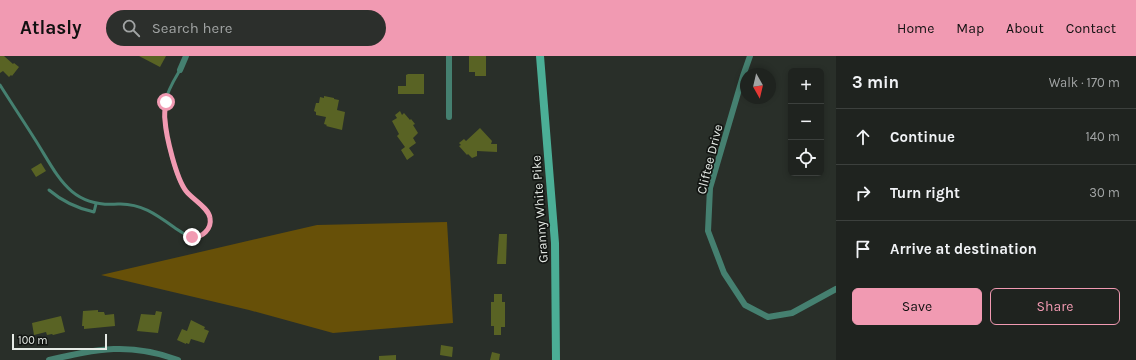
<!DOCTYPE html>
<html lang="en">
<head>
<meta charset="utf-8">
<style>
  :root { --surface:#1f231f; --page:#2c2f2c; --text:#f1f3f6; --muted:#a1a4a4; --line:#3c403d; --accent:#f19ab2 }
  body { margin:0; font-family:Karla,sans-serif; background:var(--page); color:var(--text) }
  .controls { position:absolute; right:12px; top:12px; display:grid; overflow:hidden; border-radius:6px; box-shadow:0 2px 6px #0003 }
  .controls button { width:36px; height:36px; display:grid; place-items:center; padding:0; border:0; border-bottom:1px solid var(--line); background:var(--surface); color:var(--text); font:20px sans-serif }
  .compass { position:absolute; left:740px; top:12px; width:36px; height:36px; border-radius:50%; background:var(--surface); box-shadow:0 2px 6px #0003; rotate:172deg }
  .scale { position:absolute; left:12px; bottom:10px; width:95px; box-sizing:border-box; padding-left:4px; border:2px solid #e6ebe6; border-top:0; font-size:11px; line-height:14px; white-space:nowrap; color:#e6ebe6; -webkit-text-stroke:3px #131613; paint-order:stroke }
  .stop { position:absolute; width:12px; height:12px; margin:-9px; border:3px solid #f19ab2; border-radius:50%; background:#fff }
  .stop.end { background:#f19ab2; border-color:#fff; box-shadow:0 1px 4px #0008 }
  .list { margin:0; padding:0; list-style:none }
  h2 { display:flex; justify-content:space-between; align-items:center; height:52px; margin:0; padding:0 16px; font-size:17px }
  h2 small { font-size:13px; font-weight:400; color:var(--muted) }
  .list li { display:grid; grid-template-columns:26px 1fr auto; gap:12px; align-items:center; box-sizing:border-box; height:56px; padding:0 16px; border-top:1px solid var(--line) }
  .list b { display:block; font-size:15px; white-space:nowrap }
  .list em { font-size:13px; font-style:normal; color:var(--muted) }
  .actions { display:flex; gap:8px; padding:12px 16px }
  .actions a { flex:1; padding:9px 0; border:1px solid var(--accent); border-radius:6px; text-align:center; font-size:14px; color:var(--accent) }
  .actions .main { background:var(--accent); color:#111 }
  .icon { flex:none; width:22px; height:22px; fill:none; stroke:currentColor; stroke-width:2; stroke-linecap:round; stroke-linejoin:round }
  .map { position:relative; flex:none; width:836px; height:304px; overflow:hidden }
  header { display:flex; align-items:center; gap:24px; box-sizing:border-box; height:56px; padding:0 20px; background:var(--accent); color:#111 }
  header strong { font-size:19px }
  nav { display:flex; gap:22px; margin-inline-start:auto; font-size:14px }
  .search { width:280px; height:36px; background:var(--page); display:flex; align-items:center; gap:10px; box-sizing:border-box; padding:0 14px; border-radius:22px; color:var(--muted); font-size:15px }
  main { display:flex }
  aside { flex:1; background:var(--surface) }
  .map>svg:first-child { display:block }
</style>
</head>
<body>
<header>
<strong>Atlasly</strong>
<div class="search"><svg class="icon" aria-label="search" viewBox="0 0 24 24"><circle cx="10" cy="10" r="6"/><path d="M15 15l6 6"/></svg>Search here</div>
<nav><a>Home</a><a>Map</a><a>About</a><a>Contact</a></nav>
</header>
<main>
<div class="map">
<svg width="836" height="304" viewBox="0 0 836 304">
  <rect width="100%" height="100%" fill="#292f29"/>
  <path fill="#675008" d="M 447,166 L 453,267 L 333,277 L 249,254 L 101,219 L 317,169 Z"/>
  <g fill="#596324">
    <path d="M 0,0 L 4,0 L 13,8 L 14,7 L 19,11 L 12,20 L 11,19 L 9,21 L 3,15 L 0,17 Z"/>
    <path d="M 139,0 L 166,0 L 160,11 Z"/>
    <path d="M 469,0 L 486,0 L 486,20 L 475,20 L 475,16 L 469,16 Z"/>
    <path d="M 408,18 L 424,18 L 424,38 L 398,38 L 398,30 L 406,30 L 406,19 Z"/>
    <path d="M 324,40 L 334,42 L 334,43 L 339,44 L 337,54 L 345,56 L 342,74 L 326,70 L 327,69 L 324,68 L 326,61 L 316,59 L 316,56 L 314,55 L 316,47 L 319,47 L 320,41 L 324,42 Z"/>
    <path d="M 400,55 L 402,59 L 404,57 L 410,64 L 411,63 L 415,68 L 413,69 L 418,77 L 413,82 L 416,87 L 409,92 L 414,99 L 407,104 L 401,94 L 405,91 L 397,80 L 399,78 L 392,65 L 397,62 L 395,59 Z"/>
    <path d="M 480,72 L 492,85 L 491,88 L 497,88 L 497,96 L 477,95 L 477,100 L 472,102 L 468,98 L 467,99 L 459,90 L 461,89 L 459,87 L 464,83 L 466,85 Z"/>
    <path d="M 41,107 L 46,115 L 36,121 L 31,113 Z"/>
    <path d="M 499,178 L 507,178 L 506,208 L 497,208 Z"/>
    <path d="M 494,238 L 502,238 L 502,246 L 505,246 L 505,271 L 501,271 L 501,279 L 494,279 L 494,270 L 491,270 L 491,246 L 494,246 Z"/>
    <path d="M 98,254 L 98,256 L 104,256 L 105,259 L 114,258 L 115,270 L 84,273 L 84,270 L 82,270 L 83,255 Z"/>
    <path d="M 156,255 L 162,256 L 158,277 L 137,275 L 141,258 L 155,259 Z"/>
    <path d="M 61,260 L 65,276 L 53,279 L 52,278 L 47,279 L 46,276 L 34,279 L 32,267 Z"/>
    <path d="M 191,264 L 205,271 L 204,273 L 209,275 L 204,287 L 191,283 L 189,288 L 186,287 L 186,288 L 177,284 L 182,273 L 187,275 Z"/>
    <path d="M 441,289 L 453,291 L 452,301 L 440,299 Z"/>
    <path d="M 492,296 L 500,298 L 499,304 L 490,304 Z"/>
    <path d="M 396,299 L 396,304 L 379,304 L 379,300 Z"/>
  </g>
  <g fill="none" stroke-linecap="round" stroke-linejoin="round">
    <g stroke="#458070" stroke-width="3">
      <path d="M 0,29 C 12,48 24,66 36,85 C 58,120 70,152 118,148 C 141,147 157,159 175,172 C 181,176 187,181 194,181 C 205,182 214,168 209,158 C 204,148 192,143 185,134 C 173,118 162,67 165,47 C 167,35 174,24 180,14"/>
      <path d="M 49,134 C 63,146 76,152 94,156 L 96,148"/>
    </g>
    <g stroke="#458070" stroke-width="6">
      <path d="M 750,0 L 743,20 L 710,132 L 708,175 L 724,217 L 745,249 L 768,261 L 792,257 L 836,233"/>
      <path d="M 180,14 L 186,0"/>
      <path d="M 449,61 L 449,0"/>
      <path d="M 49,304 C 98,293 129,286 178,304"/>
    </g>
    <path stroke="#4bae96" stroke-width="8" d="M 540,0 L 555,187 L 556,304"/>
  </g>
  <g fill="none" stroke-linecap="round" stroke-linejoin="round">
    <path stroke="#f19ab2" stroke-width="5" d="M 166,46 C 165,52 164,58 165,64 C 166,80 176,122 186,135 C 192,143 209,152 210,162 C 212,173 202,182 192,181"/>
  </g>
  <g text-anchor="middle" stroke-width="3.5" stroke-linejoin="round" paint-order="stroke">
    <g font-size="13" fill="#e6ebe6" stroke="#131613">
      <text transform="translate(709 103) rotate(-76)" y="5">Cliftee Drive</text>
      <text transform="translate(539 153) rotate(-94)" y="5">Granny White Pike</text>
    </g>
  </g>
</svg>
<div class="controls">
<button>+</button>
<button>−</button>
<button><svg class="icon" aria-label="locate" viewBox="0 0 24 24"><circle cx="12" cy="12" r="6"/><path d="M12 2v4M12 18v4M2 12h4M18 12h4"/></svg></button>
</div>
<svg class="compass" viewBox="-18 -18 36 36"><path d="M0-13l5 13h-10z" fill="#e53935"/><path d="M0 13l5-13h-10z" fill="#a1a4a4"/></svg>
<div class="scale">100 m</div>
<div class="stop" style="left:166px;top:46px"></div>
<div class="stop end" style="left:192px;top:181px"></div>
</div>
<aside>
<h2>3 min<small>Walk · 170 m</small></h2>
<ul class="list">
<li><svg class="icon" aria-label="ahead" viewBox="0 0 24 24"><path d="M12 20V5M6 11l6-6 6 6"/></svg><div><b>Continue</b></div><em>140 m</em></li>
<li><svg class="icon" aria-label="right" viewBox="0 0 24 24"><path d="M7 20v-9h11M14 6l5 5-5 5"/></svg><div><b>Turn right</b></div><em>30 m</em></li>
<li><svg class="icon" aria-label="arrive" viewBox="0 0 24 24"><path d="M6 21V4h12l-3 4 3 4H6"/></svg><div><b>Arrive at destination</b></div></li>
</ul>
<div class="actions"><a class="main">Save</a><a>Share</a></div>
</aside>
</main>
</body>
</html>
